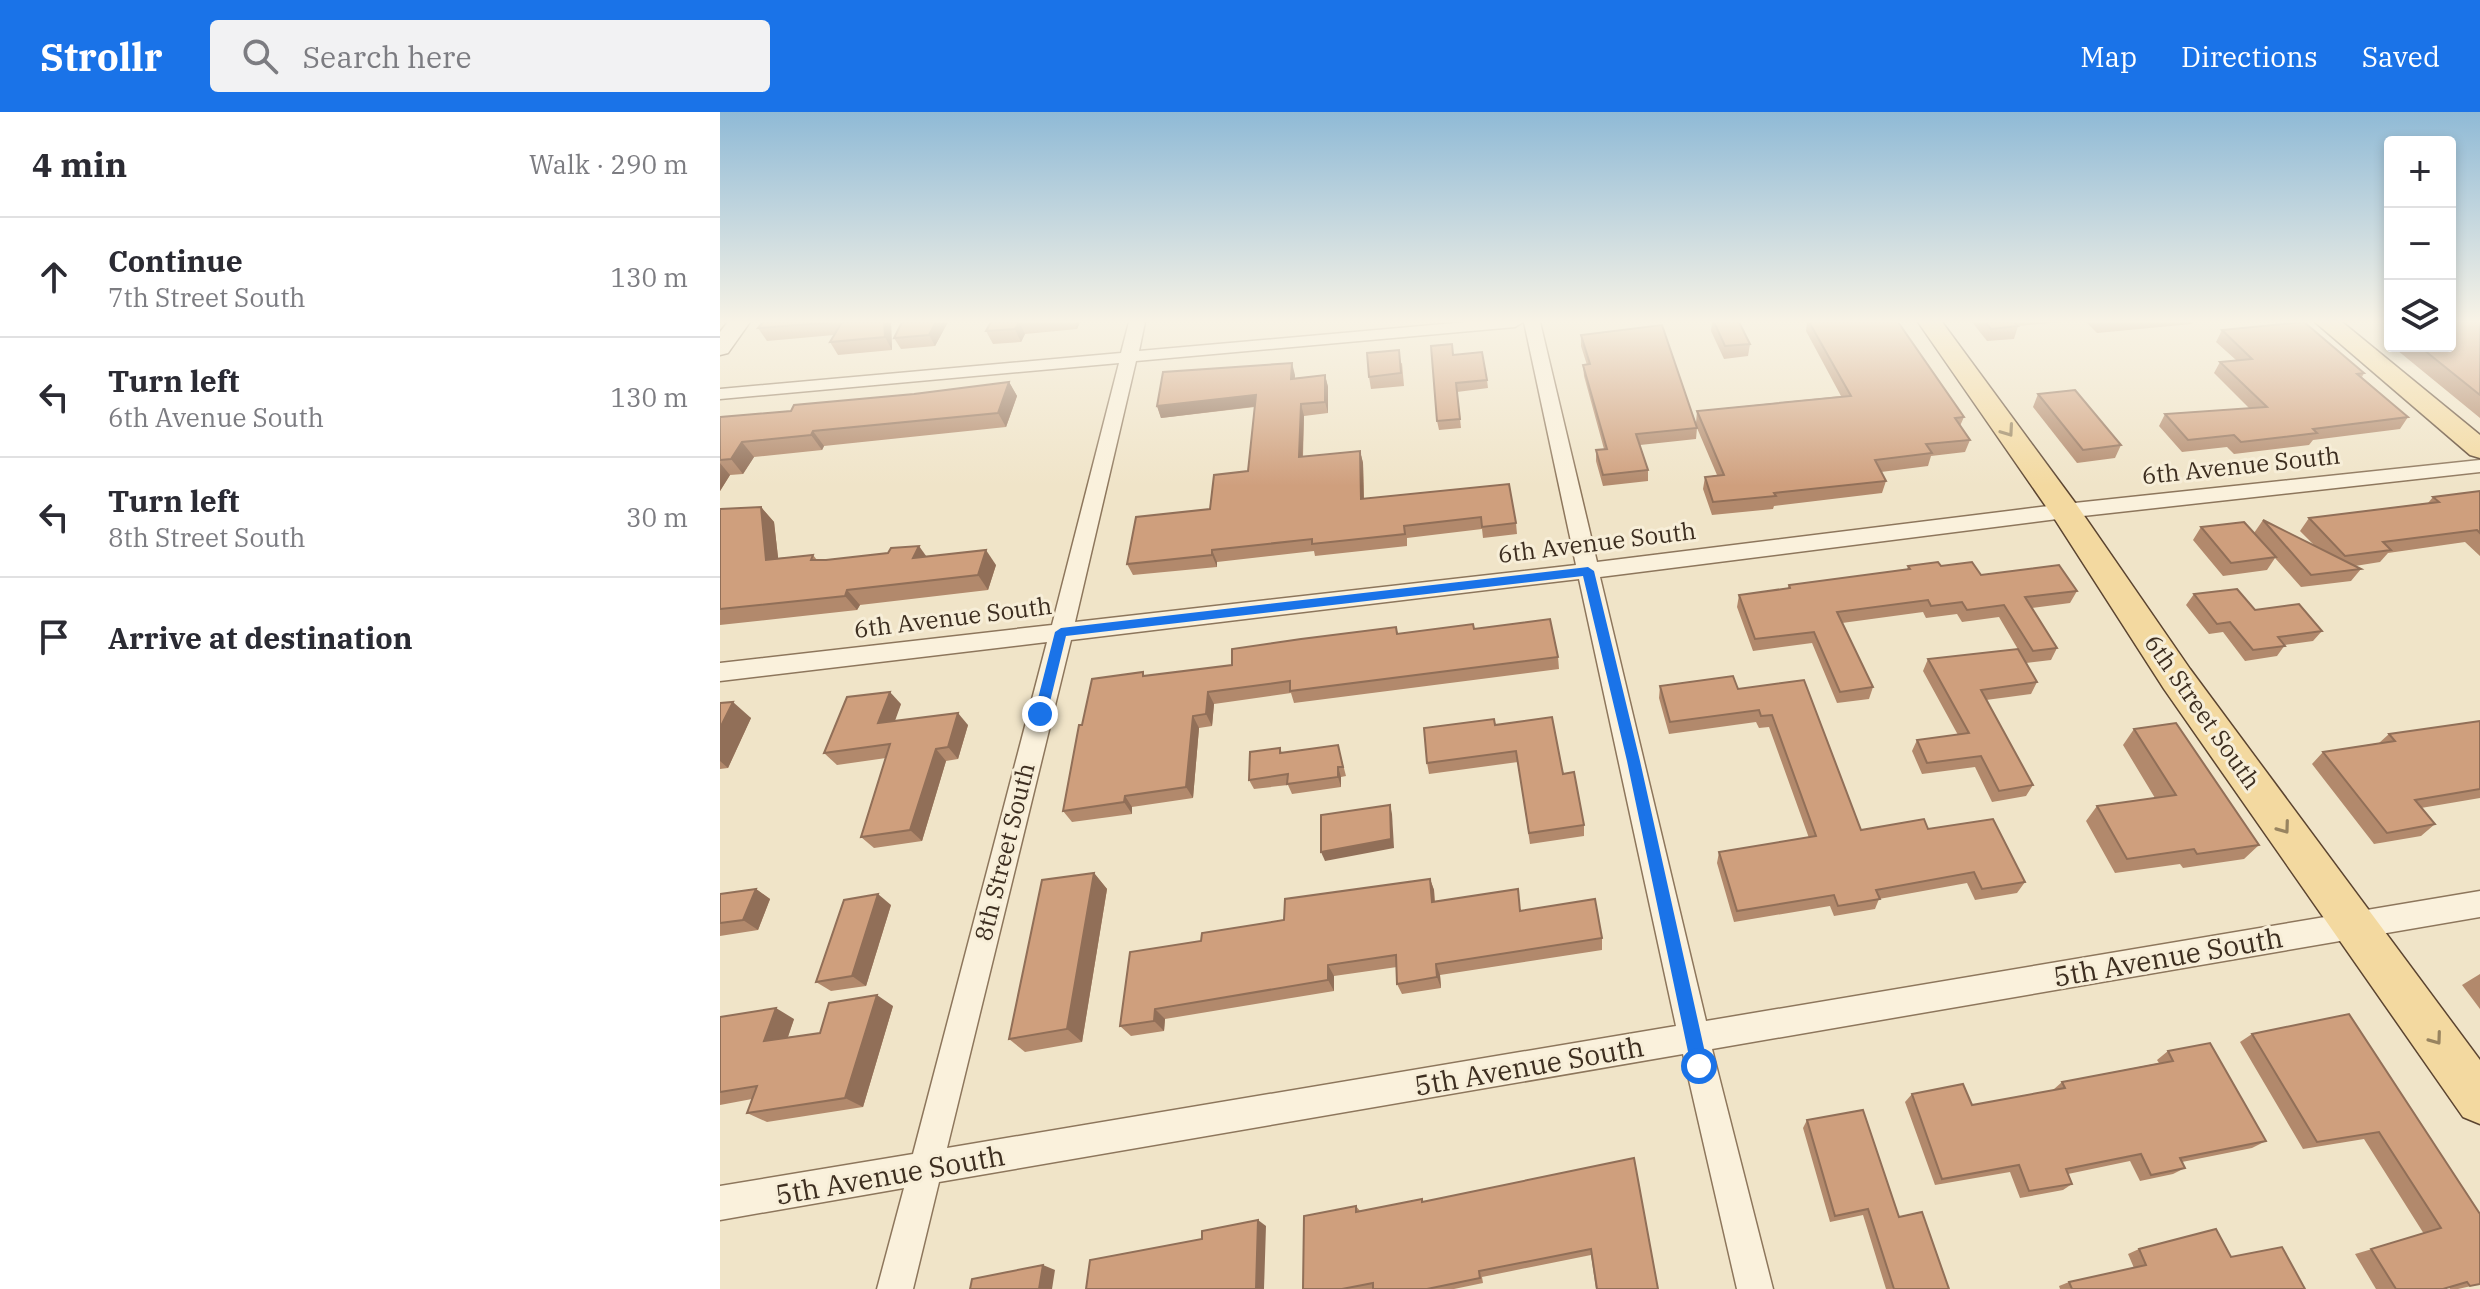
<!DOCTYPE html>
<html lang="en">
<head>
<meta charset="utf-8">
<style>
  :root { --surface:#fff; --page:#f2f2f3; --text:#2b2b33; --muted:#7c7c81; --line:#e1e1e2; --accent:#1a73e8 }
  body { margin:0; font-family:"IBM Plex Serif",serif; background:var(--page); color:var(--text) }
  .controls { position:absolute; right:24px; top:24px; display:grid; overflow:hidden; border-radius:8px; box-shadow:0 4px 12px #0003 }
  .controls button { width:72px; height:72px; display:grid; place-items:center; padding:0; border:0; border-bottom:2px solid var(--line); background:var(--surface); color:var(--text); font:40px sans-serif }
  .stop { position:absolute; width:24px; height:24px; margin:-18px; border:6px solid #1a73e8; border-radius:50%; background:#fff }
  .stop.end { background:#1a73e8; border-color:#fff; box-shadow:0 2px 8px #0008 }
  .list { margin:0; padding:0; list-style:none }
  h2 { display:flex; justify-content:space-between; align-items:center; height:104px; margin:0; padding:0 32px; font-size:34px }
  h2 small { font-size:26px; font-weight:400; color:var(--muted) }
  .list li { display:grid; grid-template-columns:52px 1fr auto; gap:24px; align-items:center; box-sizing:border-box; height:120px; padding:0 32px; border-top:2px solid var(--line) }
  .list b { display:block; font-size:30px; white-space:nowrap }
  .list p { margin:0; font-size:26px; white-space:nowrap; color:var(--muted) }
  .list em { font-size:26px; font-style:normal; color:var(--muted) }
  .icon { flex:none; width:44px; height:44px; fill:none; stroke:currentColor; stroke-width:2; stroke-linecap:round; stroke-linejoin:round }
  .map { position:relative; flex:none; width:1760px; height:1177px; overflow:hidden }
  header { display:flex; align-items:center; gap:48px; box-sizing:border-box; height:112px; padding:0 40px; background:var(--accent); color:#fff }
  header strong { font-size:38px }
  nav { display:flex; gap:44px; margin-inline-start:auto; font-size:28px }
  .search { width:560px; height:72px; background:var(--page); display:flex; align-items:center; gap:20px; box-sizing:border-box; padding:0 28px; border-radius:8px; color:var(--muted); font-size:30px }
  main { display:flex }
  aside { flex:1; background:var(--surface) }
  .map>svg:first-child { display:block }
</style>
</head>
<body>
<header>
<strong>Strollr</strong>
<div class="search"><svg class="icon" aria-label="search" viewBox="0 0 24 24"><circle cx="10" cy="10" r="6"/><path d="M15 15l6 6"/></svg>Search here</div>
<nav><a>Map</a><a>Directions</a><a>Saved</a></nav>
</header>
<main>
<aside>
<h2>4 min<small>Walk · 290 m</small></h2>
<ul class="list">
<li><svg class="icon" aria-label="ahead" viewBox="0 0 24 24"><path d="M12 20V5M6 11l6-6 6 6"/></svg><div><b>Continue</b><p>7th Street South</p></div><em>130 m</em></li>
<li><svg class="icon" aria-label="left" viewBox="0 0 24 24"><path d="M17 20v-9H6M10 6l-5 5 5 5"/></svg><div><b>Turn left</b><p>6th Avenue South</p></div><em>130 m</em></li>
<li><svg class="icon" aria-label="left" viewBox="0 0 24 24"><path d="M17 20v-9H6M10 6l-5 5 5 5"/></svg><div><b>Turn left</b><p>8th Street South</p></div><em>30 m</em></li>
<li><svg class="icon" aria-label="arrive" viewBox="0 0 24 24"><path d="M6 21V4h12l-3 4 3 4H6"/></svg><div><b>Arrive at destination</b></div></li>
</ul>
</aside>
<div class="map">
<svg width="1760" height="1177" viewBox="0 0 1760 1177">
  <rect width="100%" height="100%" fill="#f0e4c8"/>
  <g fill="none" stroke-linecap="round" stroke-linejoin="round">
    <defs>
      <path id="minor" d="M 409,210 L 425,210 L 419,239 L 746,210 L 803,210 L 795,215 L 416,249 L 355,510 L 856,453 L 804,210 L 820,210 L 877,450 L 1345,392 L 1760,348 L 1760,360 L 1345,406 L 880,465 L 986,909 L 1760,779 L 1760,805 L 992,937 L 1053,1177 L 1017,1177 L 963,942 L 219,1070 L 193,1177 L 157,1177 L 184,1076 L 0,1108 L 0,1074 L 193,1042 L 327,530 L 0,569 L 0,551 L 332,513 L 399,251 L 0,287 L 0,277 L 401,241 ZM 859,467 L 956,914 L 227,1036 L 351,528 Z"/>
      <path id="secondary" d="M 8,210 L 30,210 L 8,241 L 0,243 L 0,220 Z"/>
      <g id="primary">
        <path d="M 1198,210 L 1222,210 L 1356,392 L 1470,557 L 1760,948 L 1760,1012 L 1743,1005 L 1444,577 L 1334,406 Z"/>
        <path d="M 1595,210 L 1622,210 L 1760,323 L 1760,346 L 1750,343 Z"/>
      </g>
    </defs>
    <use href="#minor" stroke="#8d765c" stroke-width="3"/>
    <use href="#secondary" stroke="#6f573f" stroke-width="3"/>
    <use href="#primary" stroke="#5b4430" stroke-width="3"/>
    <use href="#minor" fill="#faf1dc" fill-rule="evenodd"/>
    <use href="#secondary" fill="#faf1dc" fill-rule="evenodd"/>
    <use href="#primary" fill="#f3d9a0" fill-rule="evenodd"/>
  </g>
  <g fill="#b2896c">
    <path d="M 43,210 L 171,210 L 172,238 L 118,243 L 110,230 L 114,223 L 47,229 L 38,216 Z"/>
    <path d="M 182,210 L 228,210 L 215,234 L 181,237 L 174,226 Z"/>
    <path d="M 271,210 L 360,210 L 357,217 L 305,222 L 301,230 L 273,232 L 266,219 Z"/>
    <path d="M 992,210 L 1019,210 L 1030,232 L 1028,244 L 1004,247 L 991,219 Z"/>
    <path d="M 1087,210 L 1178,210 L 1244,305 L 1240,314 L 1250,328 L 1245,340 L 1211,344 L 1208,354 L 1161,360 L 1166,369 L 1162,381 L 1054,394 L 1053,397 L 992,403 L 983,377 L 985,365 L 997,363 L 977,316 L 976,327 L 920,333 L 928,358 L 928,369 L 883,374 L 876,349 L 876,338 L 884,337 L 864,264 L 863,253 L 867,253 L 861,234 L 861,223 L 976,311 L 977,299 L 1121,284 L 1086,219 Z"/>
    <path d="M 1252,210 L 1342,210 L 1298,214 L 1294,227 L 1267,229 Z"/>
    <path d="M 1366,210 L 1473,210 L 1472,212 L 1377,221 Z"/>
    <path d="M 1661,210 L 1670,210 L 1670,217 Z"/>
    <path d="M 1760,210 L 1760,306 L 1677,238 L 1680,234 L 1730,234 Z"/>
    <path d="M 1502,218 L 1644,261 L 1642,265 L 1688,305 L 1680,317 L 1593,328 L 1589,333 L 1514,342 L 1507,335 L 1462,340 L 1439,314 L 1445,302 L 1529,296 L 1494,261 L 1500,250 L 1516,248 L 1496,230 Z"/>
    <path d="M 733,243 L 767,268 L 768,276 L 737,280 L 741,316 L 719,318 L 717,309 Z"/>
    <path d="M 682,251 L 684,274 L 651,277 L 649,265 Z"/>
    <path d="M 575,263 L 575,266 L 605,263 L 608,275 L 608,301 L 584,304 L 583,345 L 640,339 L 643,351 L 644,387 L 796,411 L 797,422 L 763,426 L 762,417 L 687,426 L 687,434 L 595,444 L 594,439 L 497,450 L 497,455 L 413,463 L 407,452 L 490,397 L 528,359 L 535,295 L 441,306 L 437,294 Z"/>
    <path d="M 289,270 L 297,284 L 286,315 L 104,334 L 102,338 L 34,345 L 23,362 L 10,363 L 0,379 L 0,305 L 71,299 Z"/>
    <path d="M 1318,282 L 1401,333 L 1395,346 L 1357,351 L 1313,295 Z"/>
    <path d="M 1760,379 L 1760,444 L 1745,430 L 1668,441 L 1660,450 L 1635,454 L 1641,457 L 1631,469 L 1581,475 L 1555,446 L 1547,458 L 1503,464 L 1473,428 L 1481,415 L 1534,421 L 1543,408 L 1594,433 L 1580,419 L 1589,406 L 1708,391 L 1713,385 Z"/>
    <path d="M 41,395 L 54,410 L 58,446 L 93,443 L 97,448 L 207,445 L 276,453 L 268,478 L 140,493 L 137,498 L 0,513 L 0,397 Z"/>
    <path d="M 1188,454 L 1221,454 L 1261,463 L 1357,479 L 1350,491 L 1312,496 L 1337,536 L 1331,548 L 1306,551 L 1279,505 L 1242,510 L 1237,502 L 1206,506 L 1203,500 L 1122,511 L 1153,575 L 1149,587 L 1117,591 L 1092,531 L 1033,539 L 1017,495 L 1019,483 L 1068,476 L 1069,473 L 1187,458 Z"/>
    <path d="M 1474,482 L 1535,498 L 1602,519 L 1593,529 L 1565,533 L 1557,544 L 1525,549 L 1503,520 L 1489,522 L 1466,493 Z"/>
    <path d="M 676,515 L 678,522 L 754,517 L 838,545 L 839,557 L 574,591 L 571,581 L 494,592 L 492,614 L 479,616 L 473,686 L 412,695 L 412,702 L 352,710 L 343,699 L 362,613 L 425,564 L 512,553 Z"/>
    <path d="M 1208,547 L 1317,570 L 1311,582 L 1266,588 L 1313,673 L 1306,684 L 1272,690 L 1255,655 L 1202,662 L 1192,639 L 1197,628 L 1238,623 L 1203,559 Z"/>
    <path d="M 1084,568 L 1141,718 L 1208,717 L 1305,770 L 1297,781 L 1255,788 L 1247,771 L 1159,787 L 1155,797 L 1114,804 L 1110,794 L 1014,810 L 997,751 L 999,740 L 1089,726 L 1049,615 L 1039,616 L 1036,610 L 949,622 L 939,586 L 940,574 L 1018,577 Z"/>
    <path d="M 0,591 L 31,606 L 8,656 L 0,657 Z"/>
    <path d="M 181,592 L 174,609 L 248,613 L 238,647 L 226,649 L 202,729 L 154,736 L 141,725 L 166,646 L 117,653 L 104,641 Z"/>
    <path d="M 1760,609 L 1760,686 L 1701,696 L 1715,712 L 1701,724 L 1654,732 L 1592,652 L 1603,640 L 1659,631 L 1669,622 Z"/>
    <path d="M 775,613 L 864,713 L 864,724 L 810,732 L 798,650 L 709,662 L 707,651 Z"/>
    <path d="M 1414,617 L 1539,733 L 1524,747 L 1463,756 L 1460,752 L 1395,761 L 1366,709 L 1377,694 L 1435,686 L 1403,633 Z"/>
    <path d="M 618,633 L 626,664 L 621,665 L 621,675 L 572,682 L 568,673 L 534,677 L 529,668 L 560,636 L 562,641 Z"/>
    <path d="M 374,761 L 387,777 L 362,930 L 305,940 L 289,927 Z"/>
    <path d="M 710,767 L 714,778 L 715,790 L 801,799 L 882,826 L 882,838 L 720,863 L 721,876 L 682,882 L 677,872 L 677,855 L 614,864 L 614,879 L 445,907 L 444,919 L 411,924 L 400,914 L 481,829 L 564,808 Z"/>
    <path d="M 36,777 L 50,787 L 38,818 L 0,824 L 0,782 Z"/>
    <path d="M 171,793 L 146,874 L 111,879 L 96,870 Z"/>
    <path d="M 1760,862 L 1760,897 L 1742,873 Z"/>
    <path d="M 173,894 L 143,995 L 47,1010 L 27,1001 L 32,987 L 0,993 L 0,905 L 74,907 L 68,925 L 100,921 Z"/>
    <path d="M 1629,902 L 1760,1172 L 1738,1177 L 1730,1177 L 1729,1175 L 1723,1177 L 1656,1177 L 1635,1142 L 1704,1122 L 1644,1027 L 1583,1037 L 1520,930 L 1532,922 Z"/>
    <path d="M 1448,939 L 1546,1029 L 1532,1036 L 1462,1050 L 1465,1056 L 1453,1062 L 1420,1069 L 1410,1049 L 1348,1062 L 1352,1072 L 1343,1078 L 1300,1086 L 1290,1060 L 1215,1073 L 1185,990 L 1192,982 L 1252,993 L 1333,978 L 1342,970 L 1439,951 L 1437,948 Z"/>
    <path d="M 1087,1008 L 1179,1105 L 1229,1177 L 1166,1177 L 1143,1103 L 1110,1110 L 1083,1016 Z"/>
    <path d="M 914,1046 L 938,1177 L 876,1177 L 871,1143 L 762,1165 L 763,1171 L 734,1177 L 583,1177 L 636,1094 L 640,1099 L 704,1090 Z"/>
    <path d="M 1419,1137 L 1511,1145 L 1585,1177 L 1340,1177 L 1339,1174 L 1349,1170 L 1414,1156 L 1408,1142 Z"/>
  </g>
  <g fill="#916f58">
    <path d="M 164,210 L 171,210 L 172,238 L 165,225 Z"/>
    <path d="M 216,210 L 228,210 L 215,234 L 209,223 Z"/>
    <path d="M 299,210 L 305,222 L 301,230 L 295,217 Z"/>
    <path d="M 354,210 L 360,210 L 357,217 Z"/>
    <path d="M 572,251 L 575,263 L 574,278 L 571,267 Z"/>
    <path d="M 605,263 L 608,275 L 608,301 L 605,290 Z"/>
    <path d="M 289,270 L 297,284 L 286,315 L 278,301 Z"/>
    <path d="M 536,283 L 539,294 L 441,306 L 437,294 Z"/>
    <path d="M 581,292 L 584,304 L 582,357 L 579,345 Z"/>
    <path d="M 93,319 L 104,334 L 102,338 L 91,323 Z"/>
    <path d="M 22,330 L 34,345 L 23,362 L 11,347 Z"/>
    <path d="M 640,339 L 643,351 L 644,399 L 641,387 Z"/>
    <path d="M 0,351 L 10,363 L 0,379 Z"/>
    <path d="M 41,395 L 54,410 L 60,462 L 46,448 Z"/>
    <path d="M 199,434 L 209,448 L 193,446 Z"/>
    <path d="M 266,438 L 276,453 L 268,478 L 258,463 Z"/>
    <path d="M 492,438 L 497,450 L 497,455 L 492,443 Z"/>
    <path d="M 127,478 L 140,493 L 137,498 L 125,484 Z"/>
    <path d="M 170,580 L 181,592 L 170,623 L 158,611 Z"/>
    <path d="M 488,580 L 494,592 L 492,614 L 486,602 Z"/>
    <path d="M 13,590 L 31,606 L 8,656 L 0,649 L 0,616 Z"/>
    <path d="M 238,601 L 248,613 L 238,647 L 228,635 Z"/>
    <path d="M 473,604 L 479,616 L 473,686 L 466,675 Z"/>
    <path d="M 216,637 L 226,649 L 202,729 L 190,718 Z"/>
    <path d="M 618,655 L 621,665 L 621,675 L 618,665 Z"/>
    <path d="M 405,684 L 412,695 L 412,702 L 404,690 Z"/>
    <path d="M 670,693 L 672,702 L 674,736 L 605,749 L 601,740 Z"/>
    <path d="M 374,761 L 387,777 L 362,930 L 347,917 Z"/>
    <path d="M 710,767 L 714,778 L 715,802 L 712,790 Z"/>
    <path d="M 36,777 L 50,787 L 38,818 L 23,808 Z"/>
    <path d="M 158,782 L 171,793 L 146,874 L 132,864 Z"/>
    <path d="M 716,852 L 720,863 L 721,876 L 717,865 Z"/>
    <path d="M 608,853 L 614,864 L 614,879 L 608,868 Z"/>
    <path d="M 157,883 L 173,894 L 143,995 L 125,986 Z"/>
    <path d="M 56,896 L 74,907 L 63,939 L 44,929 Z"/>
    <path d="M 435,897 L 445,907 L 444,919 L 434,909 Z"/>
    <path d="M 538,1108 L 546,1114 L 544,1177 L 536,1177 Z"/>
    <path d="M 323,1153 L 335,1158 L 332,1177 L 319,1177 Z"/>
  </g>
  <g fill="#cf9f7d" stroke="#916f58" stroke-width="2">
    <path d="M 43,210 L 117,210 L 38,216 Z"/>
    <path d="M 122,210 L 164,210 L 165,225 L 110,230 Z"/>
    <path d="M 182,210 L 216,210 L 209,223 L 174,226 Z"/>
    <path d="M 271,210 L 299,210 L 295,217 L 266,219 Z"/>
    <path d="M 994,210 L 1019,210 L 1030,232 L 1005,234 Z"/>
    <path d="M 1089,210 L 1178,210 L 1244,305 L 1235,306 L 1250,328 L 1206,332 L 1212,341 L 1155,348 L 1166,369 L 1054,381 L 1056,384 L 993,390 L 985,365 L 1004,363 L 977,299 L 1131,284 Z"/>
    <path d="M 1265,210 L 1294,210 L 1298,214 L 1271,217 Z"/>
    <path d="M 1584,210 L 1644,261 L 1637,262 L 1688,305 L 1593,317 L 1597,321 L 1521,330 L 1514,323 L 1468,328 L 1445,302 L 1547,295 L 1500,250 L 1532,247 L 1502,218 Z"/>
    <path d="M 1730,210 L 1760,210 L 1760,283 L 1699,234 L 1730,234 Z"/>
    <path d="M 942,213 L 977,316 L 916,322 L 928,358 L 883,363 L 876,338 L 887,337 L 863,253 L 870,252 L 861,223 Z"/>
    <path d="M 732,232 L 733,243 L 762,240 L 767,268 L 736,271 L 740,307 L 717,309 L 711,234 Z"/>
    <path d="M 679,238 L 681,261 L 649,265 L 647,241 Z"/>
    <path d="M 572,251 L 571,267 L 605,263 L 605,290 L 581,292 L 579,345 L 640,339 L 641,387 L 789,372 L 796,411 L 762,415 L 761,405 L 684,414 L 685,422 L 592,432 L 592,427 L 492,438 L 492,443 L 407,452 L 416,405 L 490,397 L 494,363 L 528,359 L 536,283 L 437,294 L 443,260 Z"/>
    <path d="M 289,270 L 278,301 L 93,319 L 91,323 L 22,330 L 11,347 L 0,348 L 0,305 L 71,299 L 74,293 L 194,282 Z"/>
    <path d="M 1355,278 L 1401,333 L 1363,338 L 1318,282 Z"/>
    <path d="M 1760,379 L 1760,421 L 1757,418 L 1663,430 L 1671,438 L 1625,444 L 1589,406 L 1719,390 L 1713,385 Z"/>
    <path d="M 41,395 L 46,448 L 93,443 L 91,448 L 106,448 L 168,441 L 171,436 L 199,434 L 193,446 L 266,438 L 258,463 L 127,478 L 125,484 L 0,497 L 0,397 Z"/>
    <path d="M 1543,408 L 1641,457 L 1591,463 Z"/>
    <path d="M 1524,410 L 1556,445 L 1511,451 L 1481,415 Z"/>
    <path d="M 1218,450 L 1221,454 L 1252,450 L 1261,463 L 1339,453 L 1357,479 L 1305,485 L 1337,536 L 1313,539 L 1284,493 L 1247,498 L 1242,490 L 1211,494 L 1208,488 L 1117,500 L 1153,575 L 1120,580 L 1094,520 L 1035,527 L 1019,483 L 1070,476 L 1069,473 L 1190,457 L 1188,454 Z"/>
    <path d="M 1517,477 L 1535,498 L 1579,492 L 1602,519 L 1558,525 L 1565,534 L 1533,538 L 1510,510 L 1497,512 L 1474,482 Z"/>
    <path d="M 830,507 L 838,545 L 570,579 L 570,569 L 488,580 L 486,602 L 473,604 L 466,675 L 405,684 L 404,690 L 343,699 L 359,613 L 362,613 L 372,567 L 423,560 L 423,564 L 512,553 L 512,537 L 581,527 L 676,515 L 677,522 L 753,512 L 754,517 Z"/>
    <path d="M 1298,537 L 1317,570 L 1261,578 L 1313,673 L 1279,679 L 1261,644 L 1207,651 L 1197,628 L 1249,621 L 1208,547 Z"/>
    <path d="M 1013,564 L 1018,577 L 1084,568 L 1141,718 L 1204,707 L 1208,717 L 1273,707 L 1305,770 L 1262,777 L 1254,760 L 1156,778 L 1160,787 L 1118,794 L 1114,783 L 1017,799 L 999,740 L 1096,724 L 1052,603 L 1041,604 L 1039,598 L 950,610 L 940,574 Z"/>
    <path d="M 170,580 L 158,611 L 238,601 L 228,635 L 216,637 L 190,718 L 141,725 L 170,632 L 104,641 L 127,585 Z"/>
    <path d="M 13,590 L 0,616 L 0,591 Z"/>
    <path d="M 832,605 L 843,662 L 854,660 L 864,713 L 809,721 L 796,639 L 707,651 L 704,616 L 774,607 L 775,613 Z"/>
    <path d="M 1760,609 L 1760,677 L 1695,688 L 1715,712 L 1667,721 L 1603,640 L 1675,629 L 1669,622 Z"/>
    <path d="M 1456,611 L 1539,733 L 1477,742 L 1474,737 L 1407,747 L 1377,694 L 1456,683 L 1414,617 Z"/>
    <path d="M 618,633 L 623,655 L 618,655 L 618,665 L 567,672 L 568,662 L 529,668 L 530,640 L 560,636 L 560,641 Z"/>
    <path d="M 670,693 L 671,727 L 601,740 L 601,703 Z"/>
    <path d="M 374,761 L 347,917 L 289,927 L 322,768 Z"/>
    <path d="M 710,767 L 712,790 L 798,777 L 800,799 L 875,787 L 882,826 L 716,852 L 717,865 L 677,872 L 676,843 L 608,853 L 608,868 L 435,897 L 434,909 L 400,914 L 410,840 L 481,829 L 482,821 L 564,808 L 565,787 Z"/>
    <path d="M 36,777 L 23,808 L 0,811 L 0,782 Z"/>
    <path d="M 158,782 L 132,864 L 96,870 L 124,788 Z"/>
    <path d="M 157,883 L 125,986 L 27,1001 L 37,974 L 0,980 L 0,905 L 56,896 L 44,929 L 100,921 L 109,891 Z"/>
    <path d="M 1629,902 L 1760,1102 L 1760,1172 L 1750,1174 L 1747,1170 L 1723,1177 L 1676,1177 L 1651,1137 L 1721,1116 L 1659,1020 L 1597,1030 L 1532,922 Z"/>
    <path d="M 1490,931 L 1546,1029 L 1460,1046 L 1465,1056 L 1431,1063 L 1421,1042 L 1346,1057 L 1352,1072 L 1309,1079 L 1299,1053 L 1222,1067 L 1192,982 L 1243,972 L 1252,993 L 1345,976 L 1342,970 L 1453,949 L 1448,939 Z"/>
    <path d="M 1143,998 L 1179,1105 L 1202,1100 L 1229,1177 L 1174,1177 L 1148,1097 L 1115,1104 L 1087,1008 Z"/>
    <path d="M 914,1046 L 938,1177 L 877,1177 L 871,1137 L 759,1159 L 760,1166 L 707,1177 L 653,1177 L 653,1171 L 622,1177 L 583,1177 L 584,1104 L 636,1094 L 636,1100 L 702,1087 L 702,1090 Z"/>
    <path d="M 538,1108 L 536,1177 L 366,1177 L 370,1148 L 482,1127 L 482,1119 Z"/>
    <path d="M 1496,1117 L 1511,1145 L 1562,1135 L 1585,1177 L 1352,1177 L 1349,1170 L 1426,1153 L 1419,1137 Z"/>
    <path d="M 323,1153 L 319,1177 L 250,1177 L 252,1167 Z"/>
  </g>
  <defs><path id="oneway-chevron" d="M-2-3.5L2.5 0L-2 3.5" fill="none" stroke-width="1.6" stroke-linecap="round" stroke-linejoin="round" transform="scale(2)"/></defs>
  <g stroke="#988460">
    <use href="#oneway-chevron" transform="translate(1288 319) rotate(55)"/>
    <use href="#oneway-chevron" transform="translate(1564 716) rotate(54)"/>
    <use href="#oneway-chevron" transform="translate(1716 927) rotate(54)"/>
  </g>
  <linearGradient id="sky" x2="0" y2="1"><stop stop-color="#8fbad6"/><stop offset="0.56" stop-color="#f8f3e6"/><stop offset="1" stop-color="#f8f3e6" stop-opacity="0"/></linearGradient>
  <rect width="1760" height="374" fill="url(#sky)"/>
  <path fill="#1a73e8" d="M 868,455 L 874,459 L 920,649 L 988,954 L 985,960 L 979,963 L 973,960 L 971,954 L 907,649 L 863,464 L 346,524 L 327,602 L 320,608 L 314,602 L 335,520 L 341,516 Z"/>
  <g text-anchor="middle" stroke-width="6" stroke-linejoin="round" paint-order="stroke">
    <g font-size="24" fill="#3d2e20" stroke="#f7eed8">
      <text transform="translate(1521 354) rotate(-6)" y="8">6th Avenue South</text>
      <text transform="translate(877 431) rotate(-7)" y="8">6th Avenue South</text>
      <text transform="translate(233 506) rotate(-7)" y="8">6th Avenue South</text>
      <text transform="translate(1482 600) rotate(55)" y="8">6th Street South</text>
      <text transform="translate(285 740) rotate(-76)" y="8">8th Street South</text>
    </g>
    <g font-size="28" fill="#3d2e20" stroke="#f7eed8">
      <text transform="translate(1448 845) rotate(-10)" y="10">5th Avenue South</text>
      <text transform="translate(809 954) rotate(-10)" y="10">5th Avenue South</text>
      <text transform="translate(170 1063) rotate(-10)" y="10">5th Avenue South</text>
    </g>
  </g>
</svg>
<div class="controls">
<button>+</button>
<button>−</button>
<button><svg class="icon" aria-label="layers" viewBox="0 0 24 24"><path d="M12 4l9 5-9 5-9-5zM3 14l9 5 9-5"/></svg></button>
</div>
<div class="stop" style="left:979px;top:954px"></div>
<div class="stop end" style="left:320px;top:602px"></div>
</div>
</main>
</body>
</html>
